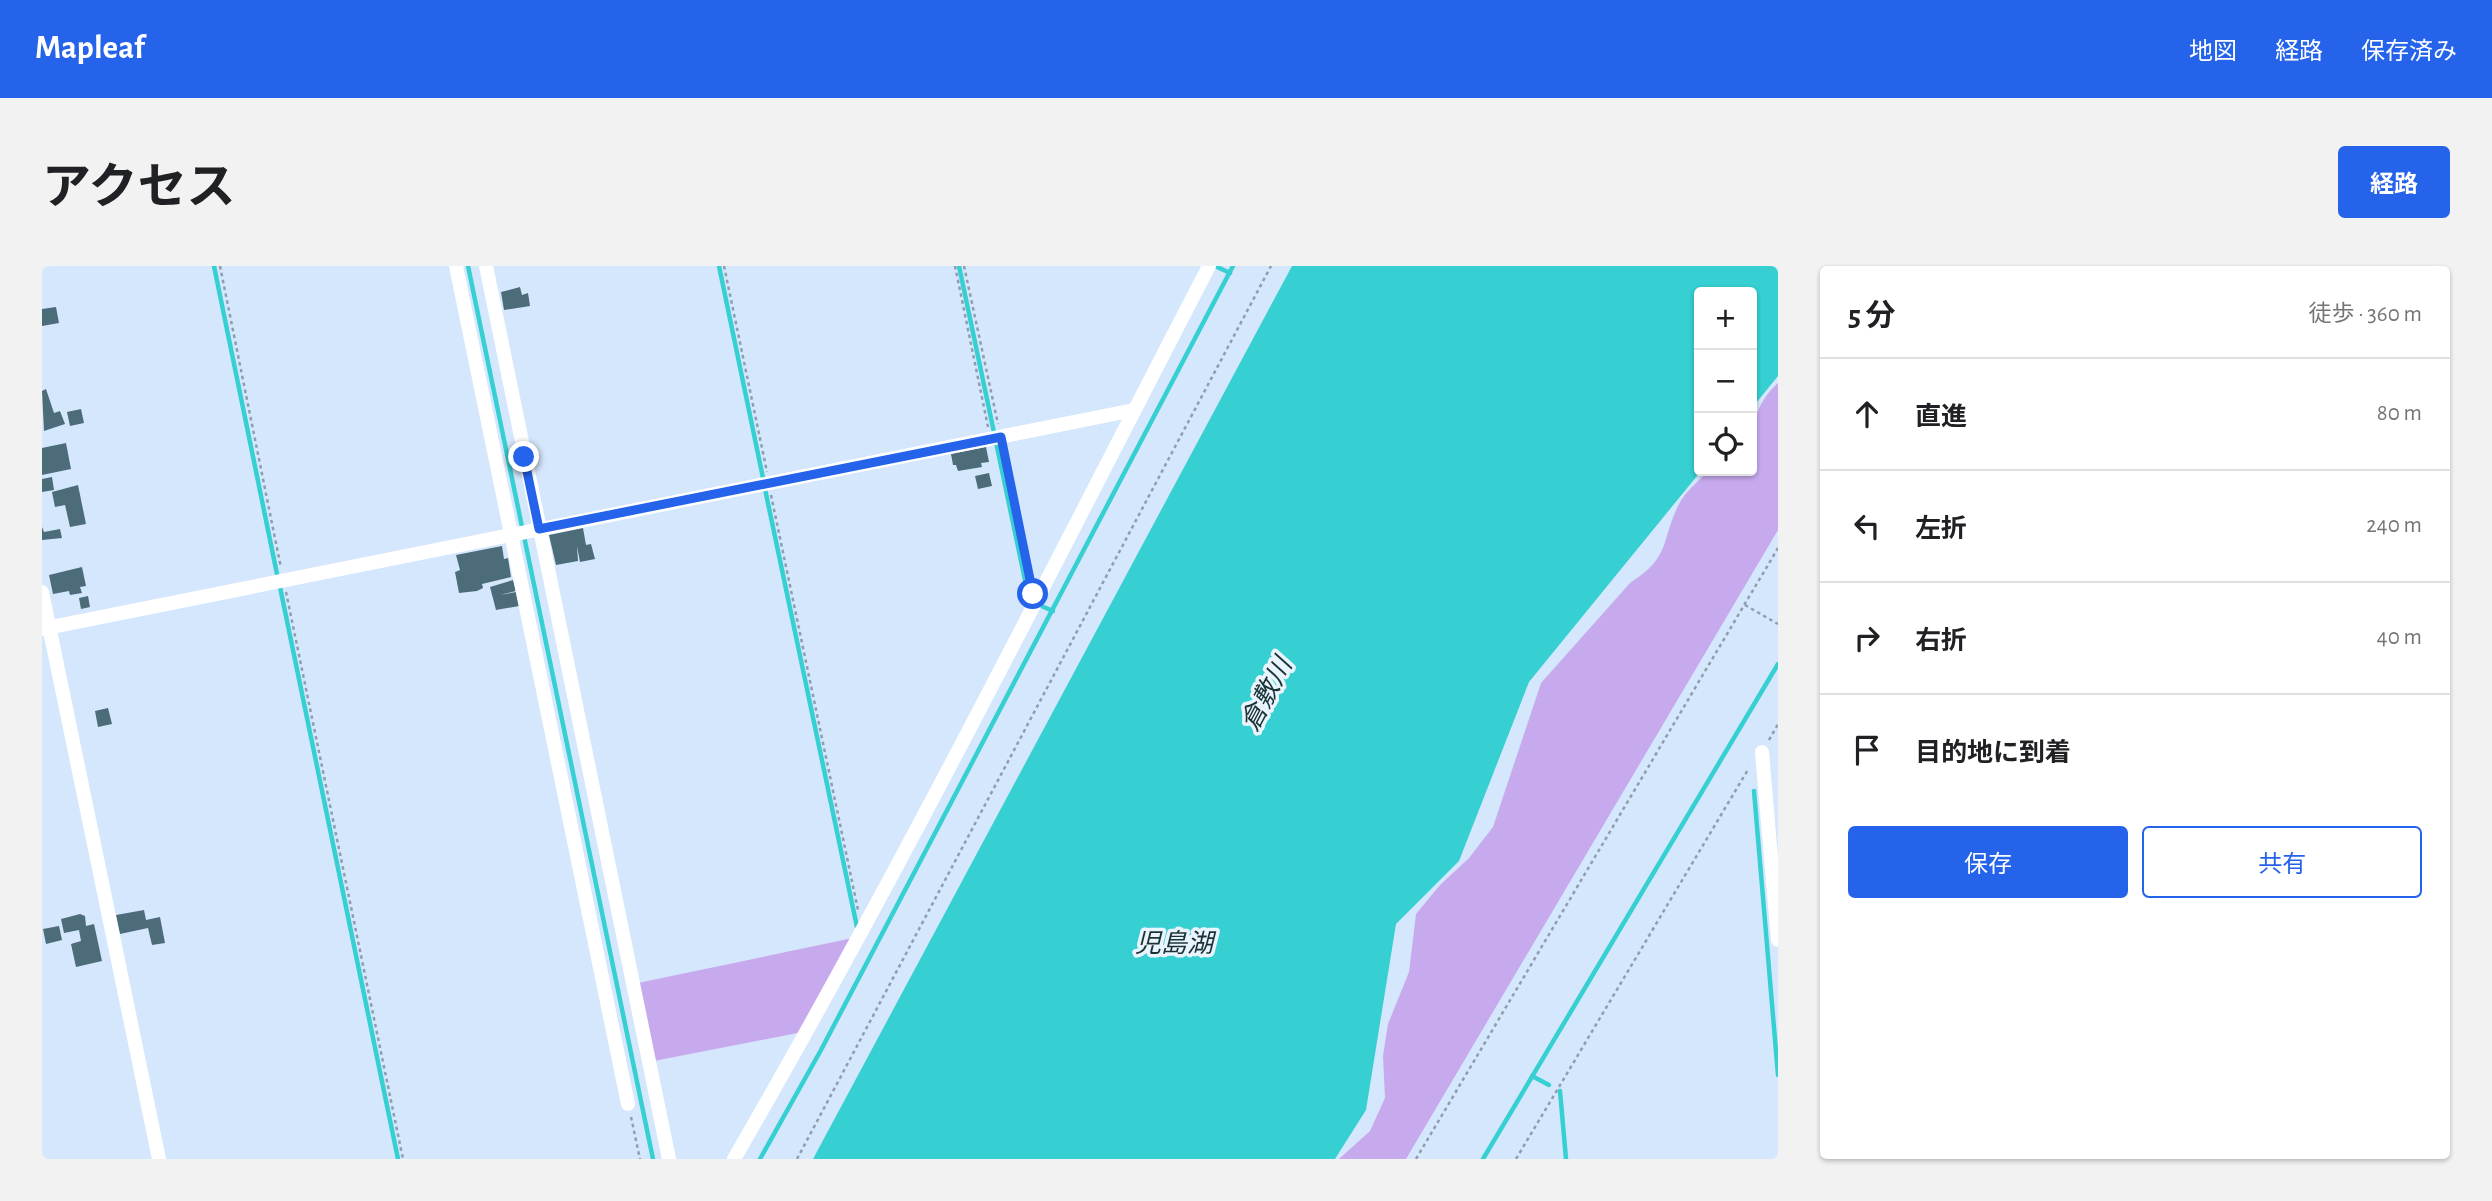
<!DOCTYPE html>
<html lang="ja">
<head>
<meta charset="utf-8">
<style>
  :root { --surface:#fff; --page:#f2f2f2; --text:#202124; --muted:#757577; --line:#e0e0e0; --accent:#2563eb }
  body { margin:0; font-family:"Alegreya Sans","Noto Sans JP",sans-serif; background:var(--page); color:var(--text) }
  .controls { position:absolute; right:21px; top:21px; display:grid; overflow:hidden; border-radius:7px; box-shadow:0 2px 5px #0004 }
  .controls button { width:63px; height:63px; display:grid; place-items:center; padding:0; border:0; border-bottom:2px solid var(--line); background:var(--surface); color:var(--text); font:35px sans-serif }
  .stop { position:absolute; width:21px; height:21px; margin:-16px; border:5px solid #2563eb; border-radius:50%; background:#fff }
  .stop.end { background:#2563eb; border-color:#fff; box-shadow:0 2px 7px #0008 }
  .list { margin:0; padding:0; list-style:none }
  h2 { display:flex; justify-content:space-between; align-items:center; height:91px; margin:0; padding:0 28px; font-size:30px }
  h2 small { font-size:23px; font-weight:400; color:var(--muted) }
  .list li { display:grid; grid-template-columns:46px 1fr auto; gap:21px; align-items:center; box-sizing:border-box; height:112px; padding:0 28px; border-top:2px solid var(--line) }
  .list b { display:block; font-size:26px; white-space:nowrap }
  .list em { font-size:23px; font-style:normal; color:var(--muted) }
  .actions { display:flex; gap:14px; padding:21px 28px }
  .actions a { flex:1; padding:16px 0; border:2px solid var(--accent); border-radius:7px; text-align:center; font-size:24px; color:var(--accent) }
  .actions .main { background:var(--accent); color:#fff }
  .icon { flex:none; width:38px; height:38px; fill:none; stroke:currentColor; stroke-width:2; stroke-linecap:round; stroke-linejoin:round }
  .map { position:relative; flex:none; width:1736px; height:893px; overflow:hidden; border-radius:7px }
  header { display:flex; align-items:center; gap:42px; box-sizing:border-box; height:98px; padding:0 35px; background:var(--accent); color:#fff }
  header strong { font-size:33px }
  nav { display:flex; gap:38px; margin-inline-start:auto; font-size:24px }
  .intro { display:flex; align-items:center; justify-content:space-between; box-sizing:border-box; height:168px; padding:0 42px }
  h1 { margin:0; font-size:49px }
  .button { padding:18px 32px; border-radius:7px; background:var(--accent); color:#fff; font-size:24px; font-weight:700 }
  main { display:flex; gap:42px; padding:0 42px }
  aside { flex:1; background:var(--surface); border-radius:7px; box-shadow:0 2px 5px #0004 }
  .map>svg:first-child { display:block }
</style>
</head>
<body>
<header>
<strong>Mapleaf</strong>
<nav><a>地図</a><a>経路</a><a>保存済み</a></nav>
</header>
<div class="intro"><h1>アクセス</h1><a class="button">経路</a></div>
<main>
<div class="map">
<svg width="1736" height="893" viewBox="0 0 1736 893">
  <rect width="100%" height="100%" fill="#d5e7fc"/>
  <g fill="#c7a9ed">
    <path d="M 1736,117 L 1736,264 L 1364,893 L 1297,893 L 1328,865 L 1343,832 L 1341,790 L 1346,758 L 1367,706 L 1374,648 L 1398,619 L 1427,592 L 1451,561 L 1499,417 L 1588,317 C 1630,290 1618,276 1637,238 C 1644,225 1656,215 1667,205 L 1710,205 C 1710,170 1708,142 1736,117 Z"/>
    <path d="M 811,672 L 761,766 L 612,795 L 596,717 Z"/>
  </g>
  <path fill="#36cfd2" d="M 1250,0 L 1736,0 L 1736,110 L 1710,142 L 1710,26 L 1657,26 L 1659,205 L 1487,416 L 1417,595 L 1354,658 L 1324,844 L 1293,893 L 771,893 Z"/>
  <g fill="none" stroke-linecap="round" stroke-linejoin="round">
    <g stroke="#36cfd2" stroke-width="4.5">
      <path d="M 172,0 L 235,308"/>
      <path d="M 426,0 L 611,893"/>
      <path d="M 677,0 L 721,212"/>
      <path d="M 917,0 L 987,333"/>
      <path d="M 1173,0 L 1188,7"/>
      <path d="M 723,223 L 815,661"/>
      <path d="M 238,321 L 356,893"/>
      <path d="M 997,339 L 1011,345"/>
      <path d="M 1712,525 L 1736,809"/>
      <path d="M 1490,810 L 1507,819"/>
      <path d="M 1518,825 L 1524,893"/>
      <path d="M 718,893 L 779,784 L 1191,0"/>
      <path d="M 1441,893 L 1736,398"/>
    </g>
  </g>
  <g fill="#4c6c79">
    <path d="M 478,21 L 480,29 L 486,27 L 488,40 L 462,44 L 459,26 Z"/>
    <path d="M 14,41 L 17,57 L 0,60 L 0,43 Z"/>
    <path d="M 4,123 L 12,147 L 18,145 L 23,158 L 2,165 L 0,125 Z"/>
    <path d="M 39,143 L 42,157 L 28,160 L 25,146 Z"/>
    <path d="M 24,177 L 29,203 L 0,209 L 0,182 Z"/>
    <path d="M 944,181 L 947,196 L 939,197 L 940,201 L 916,205 L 914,199 L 911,199 L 909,188 Z"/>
    <path d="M 947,207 L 950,220 L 936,223 L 933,210 Z"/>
    <path d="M 10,211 L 12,224 L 0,226 L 0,213 Z"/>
    <path d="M 36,219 L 44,258 L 28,261 L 23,239 L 13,241 L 10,226 Z"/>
    <path d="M 0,261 L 2,266 L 18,263 L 20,272 L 0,274 Z"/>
    <path d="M 541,262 L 544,279 L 549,278 L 553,293 L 538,296 L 535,280 L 536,295 L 514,299 L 507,269 Z"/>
    <path d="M 460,280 L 462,293 L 466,292 L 469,311 L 440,318 L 441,322 L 435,325 L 417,327 L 413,306 L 418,304 L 414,289 Z"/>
    <path d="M 40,301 L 44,320 L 38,321 L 40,327 L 28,329 L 27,325 L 11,328 L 7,309 Z"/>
    <path d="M 471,314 L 474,325 L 458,329 L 474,326 L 477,340 L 454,344 L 448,321 Z"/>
    <path d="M 46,330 L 48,341 L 39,343 L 37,332 Z"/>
    <path d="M 66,442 L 70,458 L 56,461 L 53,445 Z"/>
    <path d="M 102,644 L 104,654 L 118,651 L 123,677 L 110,679 L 106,662 L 78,668 L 74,649 Z"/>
    <path d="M 38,648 L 43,650 L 44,660 L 52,658 L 60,695 L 34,701 L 29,678 L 39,675 L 37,664 L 22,667 L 19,653 Z"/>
    <path d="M 17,660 L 20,674 L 4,678 L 1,663 Z"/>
  </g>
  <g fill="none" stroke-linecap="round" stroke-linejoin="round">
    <g stroke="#8f9dad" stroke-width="2.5" stroke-dasharray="3.5 3.5" stroke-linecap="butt">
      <path d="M 178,0 L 239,302"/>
      <path d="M 682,0 L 725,206"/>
      <path d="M 913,0 L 946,161"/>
      <path d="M 922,0 L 956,158"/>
      <path d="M 962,185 L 989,315"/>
      <path d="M 729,229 L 816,644"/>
      <path d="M 244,326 L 361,893"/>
      <path d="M 1703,339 L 1736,358"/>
      <path d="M 1727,474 L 1736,458"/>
      <path d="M 589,851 L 598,893"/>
      <path d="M 755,893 L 1229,0"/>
      <path d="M 1374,893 L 1736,282"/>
      <path d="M 1474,893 L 1707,502"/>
    </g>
    <g stroke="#fff" stroke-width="14">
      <path d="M 414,0 L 586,838"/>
      <path d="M 444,0 L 627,893"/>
      <path d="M 0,326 L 117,893"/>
      <path d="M 0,363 L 1092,144"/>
      <path d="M 1720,486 L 1736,674"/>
      <path d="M 692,893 C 861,601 1012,299 1167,0"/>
    </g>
  </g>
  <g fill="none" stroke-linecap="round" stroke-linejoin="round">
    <path stroke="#2563eb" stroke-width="9" d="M 482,191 L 497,263 L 959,171 L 991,328"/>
  </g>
  <g text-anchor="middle" stroke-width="7" stroke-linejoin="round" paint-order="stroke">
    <g font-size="26" font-style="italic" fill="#1a3233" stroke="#eaf4fe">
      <text transform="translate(1224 428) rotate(-62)" y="9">倉敷川</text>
      <text x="1132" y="686">児島湖</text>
    </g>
  </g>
</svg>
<div class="controls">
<button>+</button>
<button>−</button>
<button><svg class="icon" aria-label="locate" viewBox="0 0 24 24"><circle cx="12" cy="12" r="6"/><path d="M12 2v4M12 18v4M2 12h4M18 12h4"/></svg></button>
</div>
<div class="stop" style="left:991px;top:328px"></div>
<div class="stop end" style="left:482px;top:191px"></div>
</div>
<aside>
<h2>5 分<small>徒歩 · 360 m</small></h2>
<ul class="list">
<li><svg class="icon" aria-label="ahead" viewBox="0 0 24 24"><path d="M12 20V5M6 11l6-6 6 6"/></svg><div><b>直進</b></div><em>80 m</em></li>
<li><svg class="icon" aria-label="left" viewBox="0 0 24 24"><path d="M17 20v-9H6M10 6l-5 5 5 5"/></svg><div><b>左折</b></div><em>240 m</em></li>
<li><svg class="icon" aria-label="right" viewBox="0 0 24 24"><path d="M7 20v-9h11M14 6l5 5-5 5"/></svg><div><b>右折</b></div><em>40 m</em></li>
<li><svg class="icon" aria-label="arrive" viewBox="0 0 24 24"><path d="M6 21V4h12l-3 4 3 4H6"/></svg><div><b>目的地に到着</b></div></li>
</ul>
<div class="actions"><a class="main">保存</a><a>共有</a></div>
</aside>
</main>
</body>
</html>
